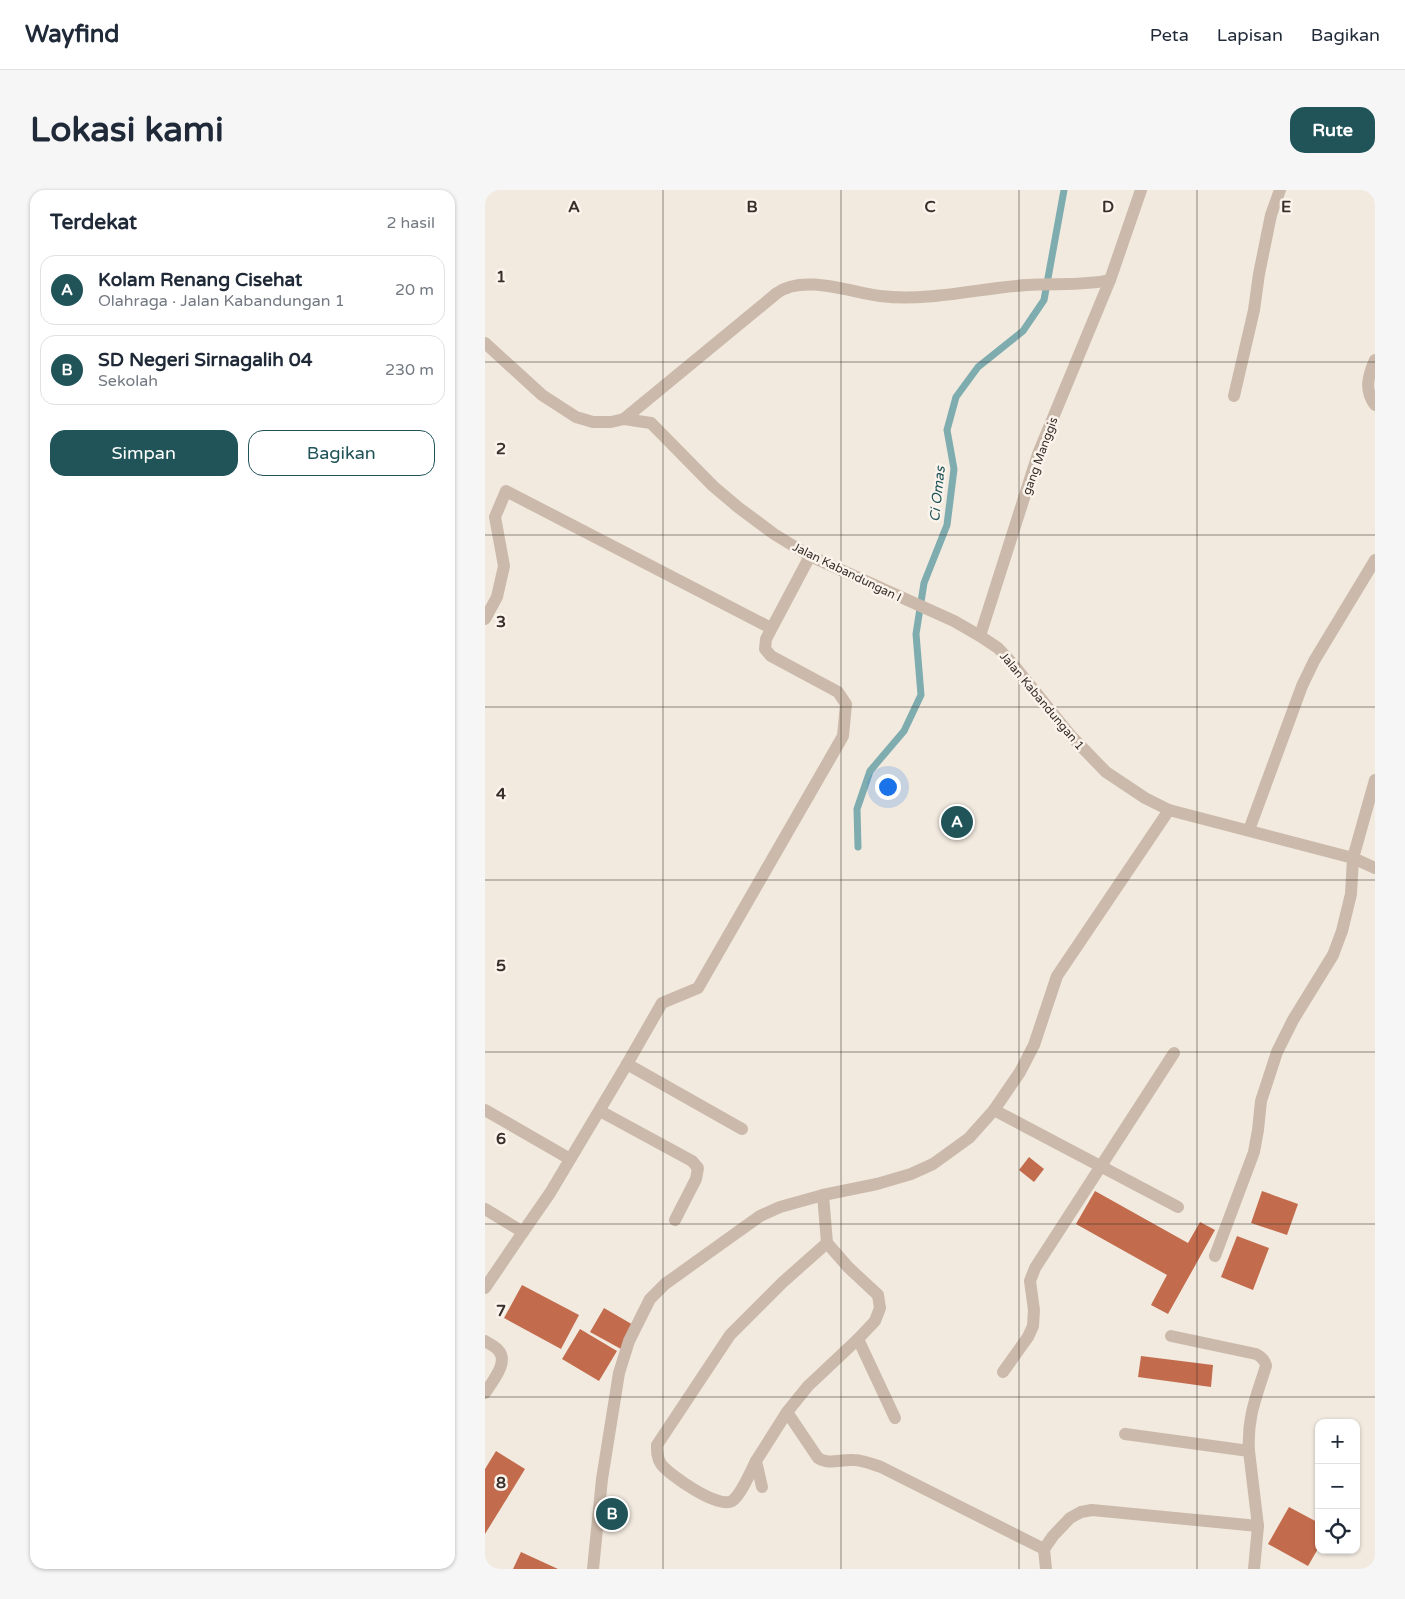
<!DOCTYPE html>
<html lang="id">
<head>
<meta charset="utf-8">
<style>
  :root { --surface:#fff; --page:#f6f6f7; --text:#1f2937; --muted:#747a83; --line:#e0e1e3; --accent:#205459 }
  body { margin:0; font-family:"Varela Round",sans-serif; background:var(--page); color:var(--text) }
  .controls { position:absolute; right:15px; bottom:15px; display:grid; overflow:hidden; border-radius:10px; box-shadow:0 1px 4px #0004 }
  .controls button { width:45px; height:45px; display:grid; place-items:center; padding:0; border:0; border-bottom:1px solid var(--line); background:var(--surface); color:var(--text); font:25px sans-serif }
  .you { position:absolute; left:402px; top:596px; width:18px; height:18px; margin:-12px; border:4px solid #fff; border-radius:50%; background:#1a73e8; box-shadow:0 0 0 8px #1a73e833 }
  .badge { display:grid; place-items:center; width:32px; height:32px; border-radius:50%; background:var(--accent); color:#fff; font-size:16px; font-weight:700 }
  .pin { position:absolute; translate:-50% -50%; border:2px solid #fff; box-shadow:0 1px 5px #0006 }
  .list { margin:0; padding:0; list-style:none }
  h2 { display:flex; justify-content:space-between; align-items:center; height:65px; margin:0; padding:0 20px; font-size:21px }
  h2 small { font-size:16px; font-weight:400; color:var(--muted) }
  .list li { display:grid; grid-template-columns:32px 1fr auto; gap:15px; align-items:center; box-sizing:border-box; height:70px; margin:0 10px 10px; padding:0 10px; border:1px solid var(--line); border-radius:15px }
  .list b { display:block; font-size:19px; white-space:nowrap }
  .list p { margin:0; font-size:16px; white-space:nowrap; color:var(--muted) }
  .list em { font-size:16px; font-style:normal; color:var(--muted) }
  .actions { display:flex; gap:10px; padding:15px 20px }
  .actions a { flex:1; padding:11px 0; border:1px solid var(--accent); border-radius:15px; text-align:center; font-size:18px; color:var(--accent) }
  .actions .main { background:var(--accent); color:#fff }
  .icon { flex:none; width:28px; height:28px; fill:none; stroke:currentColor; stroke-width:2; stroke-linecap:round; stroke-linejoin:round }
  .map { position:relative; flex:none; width:890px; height:1379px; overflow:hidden; border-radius:15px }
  header { display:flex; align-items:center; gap:30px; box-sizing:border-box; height:70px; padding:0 25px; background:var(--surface); border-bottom:1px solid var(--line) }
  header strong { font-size:24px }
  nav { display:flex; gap:28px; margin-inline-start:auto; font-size:18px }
  .intro { display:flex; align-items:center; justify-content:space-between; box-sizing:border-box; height:120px; padding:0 30px }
  h1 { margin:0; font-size:35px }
  .button { padding:12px 22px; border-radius:15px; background:var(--accent); color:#fff; font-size:18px; font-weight:700 }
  main { display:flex; gap:30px; padding:0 30px }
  aside { flex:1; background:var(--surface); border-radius:15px; box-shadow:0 1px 4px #0004 }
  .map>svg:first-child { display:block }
</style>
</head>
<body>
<header>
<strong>Wayfind</strong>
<nav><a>Peta</a><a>Lapisan</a><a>Bagikan</a></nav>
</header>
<div class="intro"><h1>Lokasi kami</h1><a class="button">Rute</a></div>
<main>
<aside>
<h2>Terdekat<small>2 hasil</small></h2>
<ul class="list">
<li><span class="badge">A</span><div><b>Kolam Renang Cisehat</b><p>Olahraga · Jalan Kabandungan 1</p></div><em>20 m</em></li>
<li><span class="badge">B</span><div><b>SD Negeri Sirnagalih 04</b><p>Sekolah</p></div><em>230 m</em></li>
</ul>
<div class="actions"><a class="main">Simpan</a><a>Bagikan</a></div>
</aside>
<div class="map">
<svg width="890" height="1379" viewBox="0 0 890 1379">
  <rect width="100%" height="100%" fill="#f2eadf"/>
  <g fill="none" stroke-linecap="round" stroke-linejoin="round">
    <path stroke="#7facaf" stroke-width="7" d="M 373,657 L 372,619 L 385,581 L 419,541 L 436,505 L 431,444 L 439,393 L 462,335 L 469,279 L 462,240 L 471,207 L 493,177 L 538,141 L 559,110 L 579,0"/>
  </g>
  <g fill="#c36c4d">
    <path d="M 544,967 L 559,979 L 549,992 L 534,980 Z"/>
    <path d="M 610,1001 L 703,1053 L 715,1032 L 730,1040 L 683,1124 L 666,1115 L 682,1085 L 591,1034 Z"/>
    <path d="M 777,1001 L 813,1014 L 802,1045 L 766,1033 Z"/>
    <path d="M 752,1046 L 784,1058 L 768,1100 L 736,1087 Z"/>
    <path d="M 37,1095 L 94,1125 L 76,1159 L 19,1128 Z"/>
    <path d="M 119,1118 L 150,1136 L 136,1159 L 105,1142 Z"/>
    <path d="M 95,1139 L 132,1161 L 114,1191 L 77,1169 Z"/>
    <path d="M 656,1166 L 728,1175 L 726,1197 L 653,1187 Z"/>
    <path d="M 11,1261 L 40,1279 L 0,1344 L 0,1279 Z"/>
    <path d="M 804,1317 L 834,1333 L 834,1357 L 823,1376 L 783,1354 Z"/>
    <path d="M 36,1362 L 73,1379 L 28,1379 Z"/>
  </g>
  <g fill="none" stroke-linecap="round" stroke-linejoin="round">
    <g stroke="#cbbaab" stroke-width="12">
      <path d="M 0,429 L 12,407 L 19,376 L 10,327 L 21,301 L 286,438"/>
      <path d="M 142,874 L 177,813 L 213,798 L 358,546 L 361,514 L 353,502 L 286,466 L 280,459 L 281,449 L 325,366"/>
      <path d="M 0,920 L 85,969"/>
      <path d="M 509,920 L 693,1017"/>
      <path d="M 115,921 L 207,971 L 213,978 L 211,989 L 190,1030"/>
      <path d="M 38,1042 L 65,1003 L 142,874 L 257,939"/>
      <path d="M 518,1182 L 543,1147 L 548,1136 L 549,1120 L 545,1091 L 550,1078 L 689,863"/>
    </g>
    <g stroke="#cbbaab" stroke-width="12">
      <path d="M 0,153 L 57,205 L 91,227 L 108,232 L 126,232 L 139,229 L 166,233 L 228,296 L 254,318 L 289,344 L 325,366 L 469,431 L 495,446 L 513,458 L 527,473 L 586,546 L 621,582 L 660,608 L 684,620 L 868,668 L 890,678"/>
      <path d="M 890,170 C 883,186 879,200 890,215"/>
      <path d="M 749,206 L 769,120 L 774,84 L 786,25 L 795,0"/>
      <path d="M 139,229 L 292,103 C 318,84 365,102 395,106 C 444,112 494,98 542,95 C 569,93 599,96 625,90"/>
      <path d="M 495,446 L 553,264 L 625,90 L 656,0"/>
      <path d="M 764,640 L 817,496 L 829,471 L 890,370"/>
      <path d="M 338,1005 L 342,1053 L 363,1077 L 393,1105 L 395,1118 L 390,1131 L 373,1149 L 323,1196 L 302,1222 L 333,1268 C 344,1275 356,1269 368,1270 C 378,1270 387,1274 396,1277 L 559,1359"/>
      <path d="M 0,1019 L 38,1042 L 0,1098"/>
      <path d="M 730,1066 L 769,962 L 773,940 L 776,911 L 792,862 L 808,830 L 848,765 L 857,741 L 866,704 L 868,668 L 890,590"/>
      <path d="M 686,1146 L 771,1164 C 777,1167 780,1170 781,1176 C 771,1208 762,1227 764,1261"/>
      <path d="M 373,1149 L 410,1228"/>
      <path d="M 0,1151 C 4,1154 10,1156 13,1160 C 25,1172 6,1193 0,1203"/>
      <path d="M 640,1244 L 764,1261 L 773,1336 L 769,1379"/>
      <path d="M 271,1271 C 266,1281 256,1305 247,1311 C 233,1319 184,1285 176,1274 C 172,1268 172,1262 172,1255 L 245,1145 L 298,1092 L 342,1053"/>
      <path d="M 277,1297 L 271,1271 L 302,1222"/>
      <path d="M 108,1379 L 117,1289 L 134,1183 L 144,1151 L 165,1109 L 180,1094 L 275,1026 L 295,1017 L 338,1005 L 392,994 L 426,984 L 448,974 L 484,948 L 509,920 L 535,882 L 549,855 L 572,786 L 684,620"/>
      <path d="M 561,1379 L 559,1359 L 568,1346 L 585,1328 L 596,1322 L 607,1320 L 773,1336"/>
    </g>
  </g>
  <path fill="none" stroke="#392f2a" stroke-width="1" stroke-opacity="0.55" d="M 178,0 L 178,1379M 356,0 L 356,1379M 534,0 L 534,1379M 712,0 L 712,1379M 0,172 L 890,172M 0,345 L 890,345M 0,517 L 890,517M 0,690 L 890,690M 0,862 L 890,862M 0,1034 L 890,1034M 0,1207 L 890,1207"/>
  <g text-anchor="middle" stroke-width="5" stroke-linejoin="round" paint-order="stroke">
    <g font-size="12" fill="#392f2a" stroke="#faf4ec">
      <text transform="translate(555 266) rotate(-70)" y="4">gang Manggis</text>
      <text transform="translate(362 382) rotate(26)" y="4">Jalan Kabandungan I</text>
      <text transform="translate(557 511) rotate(50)" y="4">Jalan Kabandungan 1</text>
    </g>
    <g font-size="14" font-style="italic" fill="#205459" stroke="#faf4ec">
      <text transform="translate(452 304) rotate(-84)" y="5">Ci Omas</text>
    </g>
  </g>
  <g font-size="16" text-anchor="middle" font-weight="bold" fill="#392f2a" stroke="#faf4ec" stroke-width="5" stroke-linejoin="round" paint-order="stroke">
    <text x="89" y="22">A</text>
    <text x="267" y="22">B</text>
    <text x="445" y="22">C</text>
    <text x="623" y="22">D</text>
    <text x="801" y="22">E</text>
    <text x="16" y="92">1</text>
    <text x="16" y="264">2</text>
    <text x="16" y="437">3</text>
    <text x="16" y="609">4</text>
    <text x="16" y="781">5</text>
    <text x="16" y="954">6</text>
    <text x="16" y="1126">7</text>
    <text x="16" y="1298">8</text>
  </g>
</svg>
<div class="controls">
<button>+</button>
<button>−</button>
<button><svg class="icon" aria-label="locate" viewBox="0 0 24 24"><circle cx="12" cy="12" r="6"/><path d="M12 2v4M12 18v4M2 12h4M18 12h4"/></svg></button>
</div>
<div class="you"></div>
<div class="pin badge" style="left:472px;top:632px">A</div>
<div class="pin badge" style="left:127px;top:1324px">B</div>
</div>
</main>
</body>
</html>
